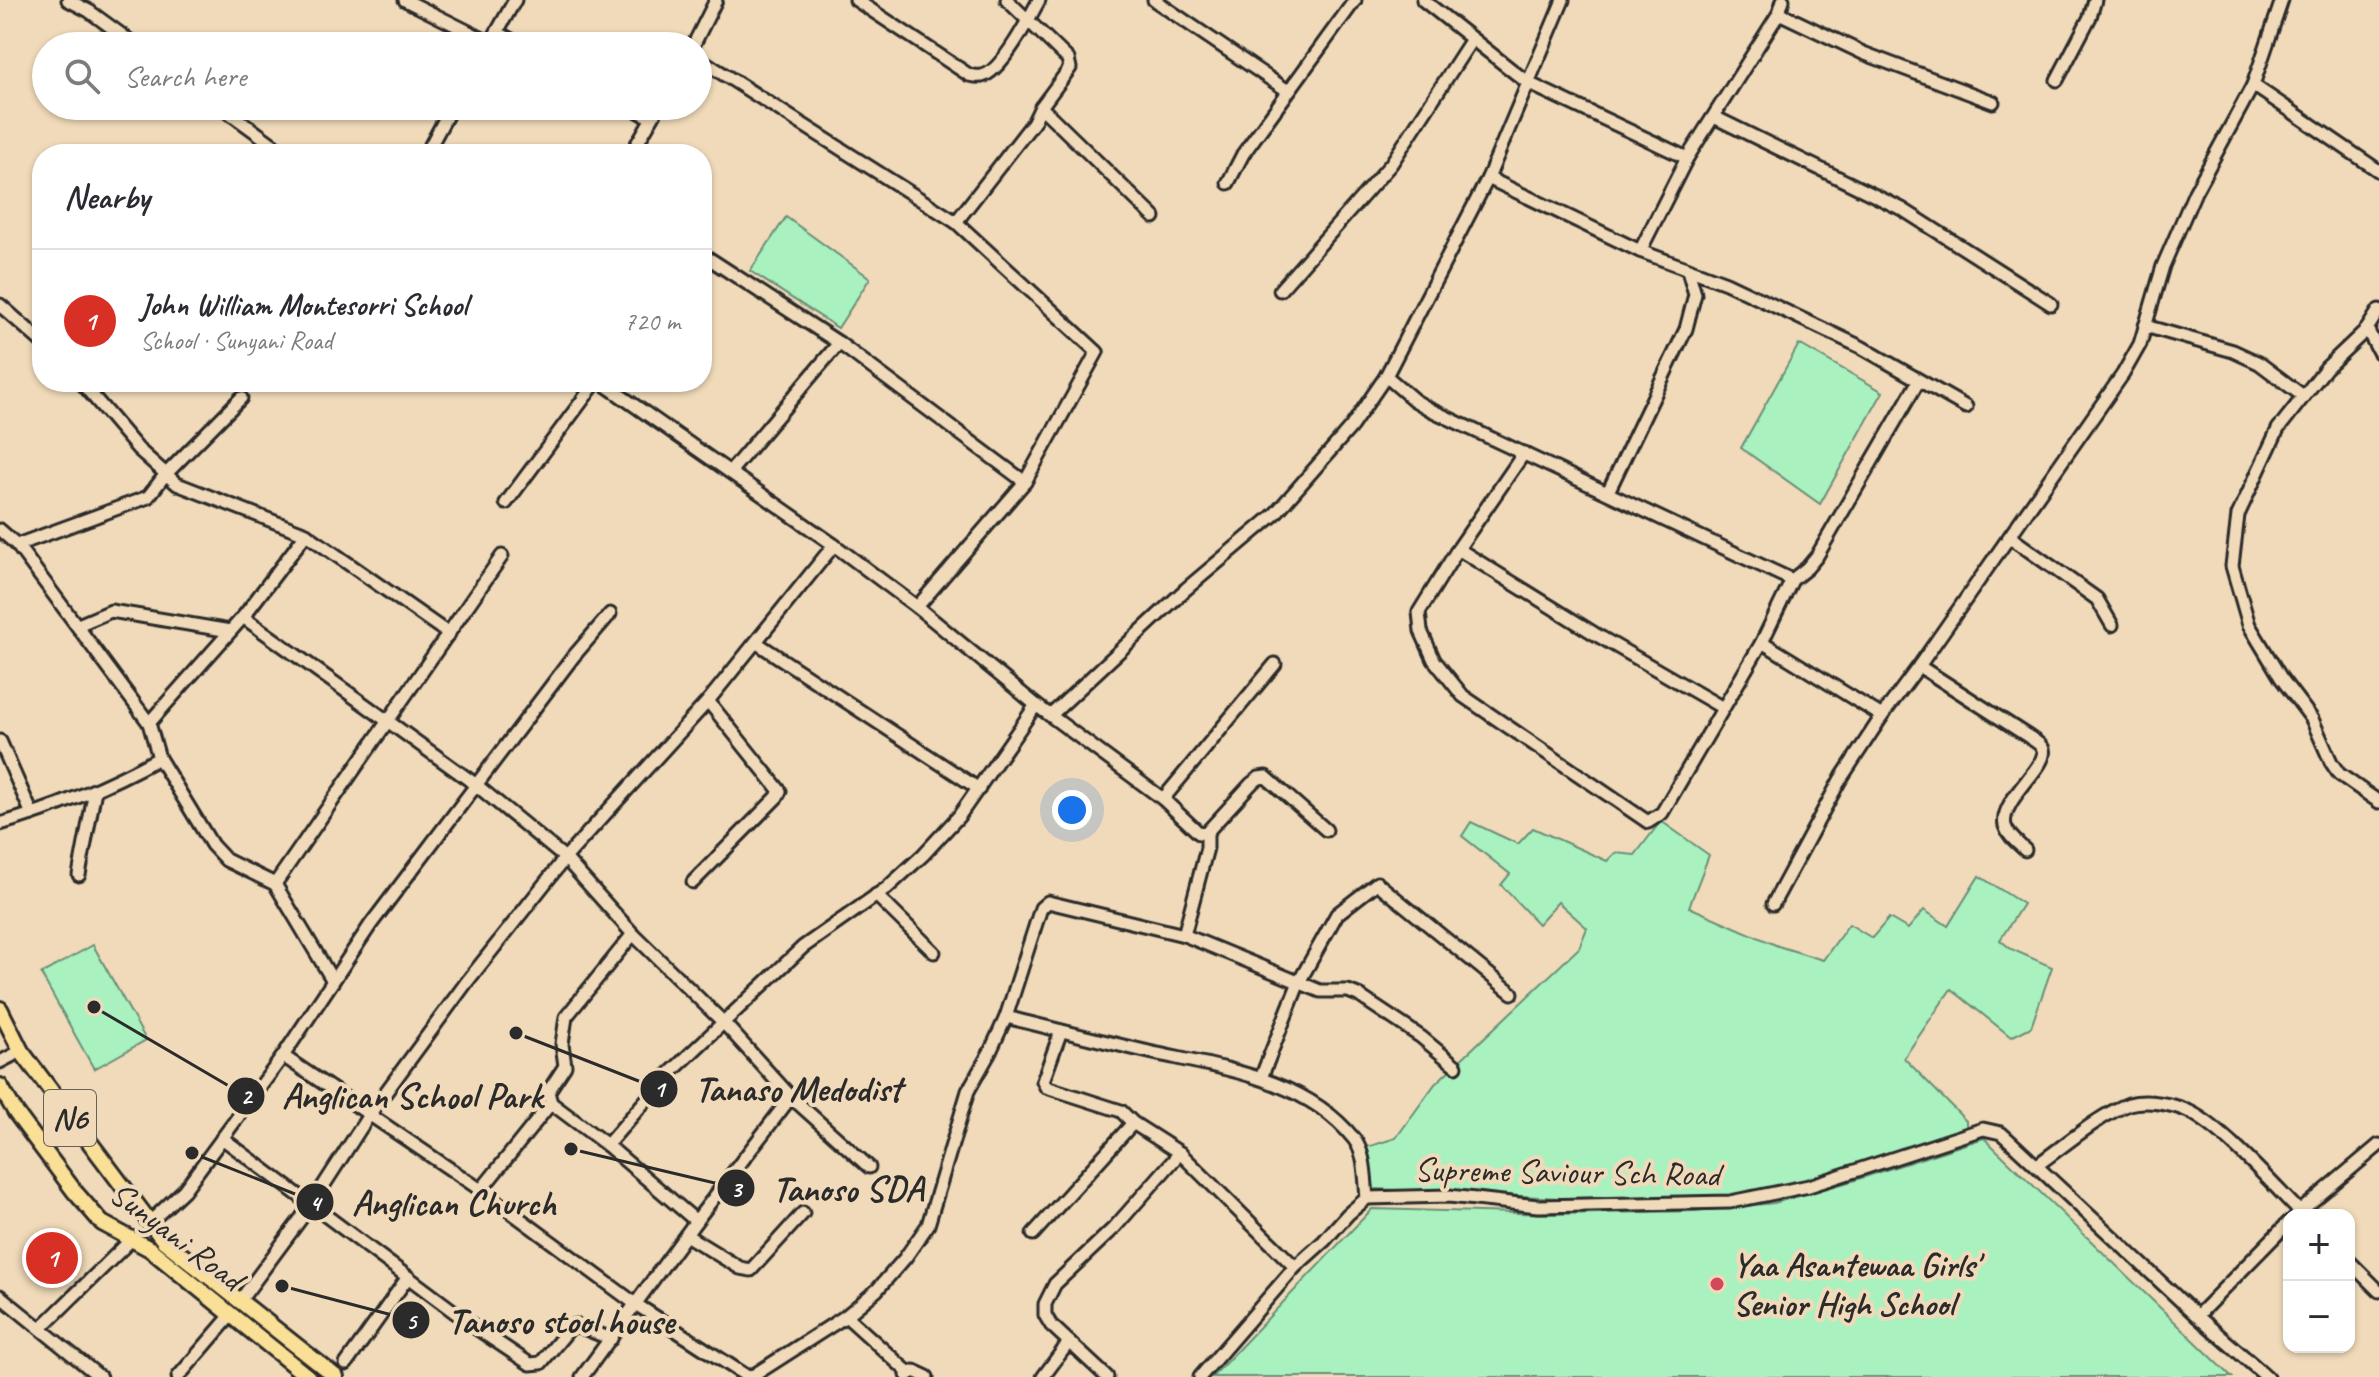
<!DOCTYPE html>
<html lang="en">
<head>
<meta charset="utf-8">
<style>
  :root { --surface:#fff; --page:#f7f7f7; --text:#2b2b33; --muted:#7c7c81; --line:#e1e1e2; --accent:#d93025 }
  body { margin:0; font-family:Caveat,sans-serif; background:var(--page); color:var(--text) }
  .controls { position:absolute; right:24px; bottom:24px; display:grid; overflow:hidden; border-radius:16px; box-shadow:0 2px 6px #0004 }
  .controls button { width:72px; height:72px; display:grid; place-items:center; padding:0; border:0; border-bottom:2px solid var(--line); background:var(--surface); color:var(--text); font:40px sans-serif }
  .you { position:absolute; left:1072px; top:810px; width:28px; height:28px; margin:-20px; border:6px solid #fff; border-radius:50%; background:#1a73e8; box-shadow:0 0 0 12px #1a73e833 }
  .badge { display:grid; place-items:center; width:52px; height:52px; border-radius:50%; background:var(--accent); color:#fff; font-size:26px; font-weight:700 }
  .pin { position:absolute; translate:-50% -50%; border:4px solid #fff; box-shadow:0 2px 8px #0006 }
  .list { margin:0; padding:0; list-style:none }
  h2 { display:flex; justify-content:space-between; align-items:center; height:104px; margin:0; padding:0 32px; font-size:34px }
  h2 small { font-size:26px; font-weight:400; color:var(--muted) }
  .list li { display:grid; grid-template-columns:52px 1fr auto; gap:24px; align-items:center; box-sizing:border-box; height:144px; padding:0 32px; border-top:2px solid var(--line) }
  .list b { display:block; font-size:30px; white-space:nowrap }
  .list p { margin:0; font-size:26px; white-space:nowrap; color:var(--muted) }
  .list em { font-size:26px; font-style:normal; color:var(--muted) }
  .icon { flex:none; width:44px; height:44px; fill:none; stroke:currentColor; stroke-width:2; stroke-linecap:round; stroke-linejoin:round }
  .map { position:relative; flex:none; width:2379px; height:1377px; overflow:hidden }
  .search { position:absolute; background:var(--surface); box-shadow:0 2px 6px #0004; left:32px; top:32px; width:680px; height:88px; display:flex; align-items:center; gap:20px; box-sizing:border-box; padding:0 28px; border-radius:44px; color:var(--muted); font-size:30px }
  .panel { position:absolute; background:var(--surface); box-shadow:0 2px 6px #0004; left:32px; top:144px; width:680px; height:248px; border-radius:32px }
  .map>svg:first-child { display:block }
</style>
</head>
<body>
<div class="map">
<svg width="2379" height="1377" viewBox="0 0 2379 1377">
  <rect width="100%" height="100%" fill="#f0dab9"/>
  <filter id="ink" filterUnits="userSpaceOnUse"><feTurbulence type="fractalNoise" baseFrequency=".0125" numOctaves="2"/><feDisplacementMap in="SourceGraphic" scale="16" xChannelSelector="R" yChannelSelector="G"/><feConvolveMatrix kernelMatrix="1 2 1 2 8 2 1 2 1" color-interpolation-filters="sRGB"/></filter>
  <g filter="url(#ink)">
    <g fill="#a9f2c0" stroke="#6a8e76" stroke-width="2">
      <path d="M 786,217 L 870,278 L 838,328 L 750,271 Z"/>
      <path d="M 1799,344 L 1883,392 L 1820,504 L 1741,448 Z"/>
      <path d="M 1661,821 L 1709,855 L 1689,907 L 1778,946 L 1823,960 L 1849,924 L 1872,938 L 1889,918 L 1908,929 L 1924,910 L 1948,926 L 1979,876 L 2023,904 L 2000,940 L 2011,949 L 2052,967 L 2031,1027 L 2011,1037 L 1951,989 L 1904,1058 L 1966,1121 L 1966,1127 L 1841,1171 L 1779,1188 L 1731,1197 L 1560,1198 L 1374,1189 L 1364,1148 L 1396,1138 L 1435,1084 L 1579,948 L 1587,928 L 1558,902 L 1538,924 L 1501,885 L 1510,874 L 1462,836 L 1471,822 L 1518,844 L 1533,828 L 1607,861 L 1615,853 L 1635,855 Z"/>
      <path d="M 93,945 L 146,1040 L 94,1069 L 41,974 Z"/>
      <path d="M 1984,1138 L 2232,1377 L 1212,1377 L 1372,1209 L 1555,1214 L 1695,1211 L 1774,1203 L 1852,1181 Z"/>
    </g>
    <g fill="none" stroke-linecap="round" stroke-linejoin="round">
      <defs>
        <g id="minor">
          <path d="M 68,0 L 89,11 L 137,46"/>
          <path d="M 405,0 L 491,43"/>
          <path d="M 856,0 L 969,75 C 974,76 978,77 982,76 C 1001,72 1030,17 1039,0"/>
          <path d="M 1154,0 L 1288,91"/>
          <path d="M 1423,0 L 1528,83 L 1687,158"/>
          <path d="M 1779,13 L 1863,53 L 1993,102"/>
          <path d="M 497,32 L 522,46"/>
          <path d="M 489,46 L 515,0"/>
          <path d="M 693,46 L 716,0"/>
          <path d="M 698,58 L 956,222 L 1097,352 L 1025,482 L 917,607"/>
          <path d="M 2057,80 L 2090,17 L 2095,0"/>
          <path d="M 2253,85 L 2379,171"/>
          <path d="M 220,106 L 286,154"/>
          <path d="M 629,106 L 651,118"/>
          <path d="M 1041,107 L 1154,217"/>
          <path d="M 1714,117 L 1902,209 L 2051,304"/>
          <path d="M 426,154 L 452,106"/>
          <path d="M 631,154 L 659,106"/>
          <path d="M 1488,178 L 1640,251 L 1726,283 L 1861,347 L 1966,407"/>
          <path d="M 1228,183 L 1243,154 L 1355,0"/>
          <path d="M 956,222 L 1033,123 L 1041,107 L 1070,68 L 1068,59 L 1007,0"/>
          <path d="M 1640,251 L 1687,158 L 1779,13 L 1783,0"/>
          <path d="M 702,254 L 839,343 L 1025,482"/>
          <path d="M 1280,290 L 1391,164 L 1472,39"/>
          <path d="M 0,305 L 42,342"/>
          <path d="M 2145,326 L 2233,351 L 2259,363 L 2303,396"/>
          <path d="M 2367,329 L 2379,310"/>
          <path d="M 2379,352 L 2367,329 L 2326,368 L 2278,429 L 2238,515 L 2232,566 L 2249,625 L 2281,678 L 2312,719 L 2331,762 L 2339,774 L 2379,802"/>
          <path d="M 1386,376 L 1414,400 L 1431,410 L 1792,580"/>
          <path d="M 81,382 L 138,449 L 177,484 L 306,534 L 449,634"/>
          <path d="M 601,382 L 834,545 L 917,607 L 1036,705 L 1163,799 L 1199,833 L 1207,832"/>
          <path d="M 1524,453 L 1458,549 L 1419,612 L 1421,631 L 1434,660 L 1463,696 L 1648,822 L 1662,813 L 1762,642 L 1792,580 L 1807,568 L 1817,556 L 1918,382"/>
          <path d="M 730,472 L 839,343"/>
          <path d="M 1608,492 L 1686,329 L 1695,294 L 1688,270"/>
          <path d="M 506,503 L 596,382"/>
          <path d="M 0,530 L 17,545 L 149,723 L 159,758 L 212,845 L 226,860 L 275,884 L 333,981"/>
          <path d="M 2010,537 L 2097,599 L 2112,625"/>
          <path d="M 17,545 L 148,497 L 165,475 L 241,398"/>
          <path d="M 1458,549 L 1595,634 L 1723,708"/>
          <path d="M 243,617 L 475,784 L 565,858 L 633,934 L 723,1022 L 791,1097 L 869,1167"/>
          <path d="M 78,625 L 111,611 L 230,631"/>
          <path d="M 1762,642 L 1882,716"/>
          <path d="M 757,643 L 979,789"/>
          <path d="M 1919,666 L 2029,737 C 2033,740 2041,744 2043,749 C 2049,766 1999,800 2005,826 C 2008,836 2018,843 2025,850"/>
          <path d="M 1051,715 L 1186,589 L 1275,514 L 1351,427 L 1386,376 L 1488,178 L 1563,0"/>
          <path d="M 149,723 L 243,617 L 306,534"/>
          <path d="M 0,741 L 32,814"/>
          <path d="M 1163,799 L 1275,664"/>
          <path d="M 0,824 C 56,808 108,786 159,758"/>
          <path d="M 1207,832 L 1251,784 L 1259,778 L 1266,777 L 1326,830"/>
          <path d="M 79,875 L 95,790"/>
          <path d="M 693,882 L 777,797 L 780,791 L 708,701"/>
          <path d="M 275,884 L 502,556"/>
          <path d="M 876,895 L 934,952"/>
          <path d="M 1773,904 L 1840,780 L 1882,716 L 1919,666 L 2123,374 L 2140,344 L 2163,266 L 2195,192 L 2253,85 L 2282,0"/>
          <path d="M 1184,935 L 1207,848 L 1207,832"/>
          <path d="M 1006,1017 C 1054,1029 1101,1041 1149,1052 C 1220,1068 1306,1078 1354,1139 C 1366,1154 1365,1180 1367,1198"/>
          <path d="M 1061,1031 L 1043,1081 L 1046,1087 L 1121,1111 L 1133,1123 L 1180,1153 L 1295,1267"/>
          <path d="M 283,1056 L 481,1190 L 637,1305 L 748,1377"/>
          <path d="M 0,1062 L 21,1051"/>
          <path d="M 1261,1078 L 1299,982 L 1337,914 L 1377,883 L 1512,993"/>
          <path d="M 551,1103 L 548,1092 L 565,1066 L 562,1044 L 566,1017 L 633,934"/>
          <path d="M 222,1138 L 476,1328 L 530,1364 L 541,1363 L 569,1329 L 576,1325 L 611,1339"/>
          <path d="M 607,1145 L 666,1077 L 803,947 L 887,888 L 923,855 L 959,816 L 1036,705"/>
          <path d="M 2037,1165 C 2064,1146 2099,1115 2129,1104 C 2146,1099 2174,1104 2190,1112 C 2224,1129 2275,1187 2303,1215"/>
          <path d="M 481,1190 L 551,1103 L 607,1145 L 696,1221"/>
          <path d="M 2297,1214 L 2379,1145"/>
          <path d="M 149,1223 L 184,1190 L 283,1056 L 371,924 L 573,657 L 610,614"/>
          <path d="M 1033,1234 L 1133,1123"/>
          <path d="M 686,1235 L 740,1268 L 751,1270 L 803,1213"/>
          <path d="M 2349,1261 L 2379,1291"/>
          <path d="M 0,1296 L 100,1377"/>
          <path d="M 239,1302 L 311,1205 L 369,1115 L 466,983 L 565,858 L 708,701 L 834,545"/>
          <path d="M 846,1316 L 909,1373"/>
          <path d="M 2197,1316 L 2289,1222"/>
          <path d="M 41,1328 L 133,1238"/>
          <path d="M 346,1364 L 408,1277"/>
          <path d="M 907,1375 L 914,1371 L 927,1377"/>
          <path d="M 178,1377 L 232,1314"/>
          <path d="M 582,1377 L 696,1221 L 791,1097"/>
          <path d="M 751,1377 L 846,1316 L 877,1290 L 905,1258 L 928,1225 L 968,1091 L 990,1052 L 1006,1017 L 1041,908 L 1048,902 L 1184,935 L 1320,991 L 1348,991 L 1358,995 L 1421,1037 L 1456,1066"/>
          <path d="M 1043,1377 L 1069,1342"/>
          <path d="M 1107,1377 L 1051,1325 L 1045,1315 L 1045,1304 L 1055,1284 L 1114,1228 L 1180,1153"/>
          <path d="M 1200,1377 L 1295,1267 L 1324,1241 L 1348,1214 L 1367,1198 L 1449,1196 L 1538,1206 L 1730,1202 L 1809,1186 L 1983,1129 L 2001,1133 L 2012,1143 L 2197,1316 L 2267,1377"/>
        </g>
        <g id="major">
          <path d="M 0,1009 L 21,1051 L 164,1241 L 336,1377"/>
          <path d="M 0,1086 L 16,1113 L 75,1192 L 102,1223 L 150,1249 L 308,1377"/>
        </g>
      </defs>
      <use href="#minor" stroke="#2b2b2b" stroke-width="17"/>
      <use href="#major" stroke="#2b2b2b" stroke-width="20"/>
      <use href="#minor" stroke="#f0dab9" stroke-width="11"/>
      <use href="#major" stroke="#fadf96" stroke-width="14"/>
    </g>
  </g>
  <circle fill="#d1495b" stroke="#f0dab9" stroke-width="3" cx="1717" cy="1284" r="8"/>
  <g text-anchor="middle" stroke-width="8" stroke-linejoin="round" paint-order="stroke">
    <rect fill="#f0dab9" stroke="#666056" stroke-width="2" x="44" y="1090" width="52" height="56" rx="6"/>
    <g font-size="32" font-weight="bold" fill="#2b2b2b">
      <text x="70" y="1129">N6</text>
    </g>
    <g font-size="34" fill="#2b2b2b" stroke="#f0dab9">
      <text transform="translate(1567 1171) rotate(1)" y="12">Supreme Saviour Sch Road</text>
      <text transform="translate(177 1235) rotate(37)" y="12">Sunyani Road</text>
    </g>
    <g font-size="34" font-weight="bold" fill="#2b2b2b" stroke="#f0dab9" text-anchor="start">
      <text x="1733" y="1276">Yaa Asantewaa Girls'<tspan x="1733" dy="39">Senior High School</tspan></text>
    </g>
  </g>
  <path fill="none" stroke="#2b2b2b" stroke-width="3" d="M516 1033L659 1089M94 1007L246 1096M571 1149L736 1188M192 1153L315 1202M282 1286L411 1320"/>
  <g fill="#2b2b2b" stroke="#f0dab9" stroke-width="3">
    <circle cx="516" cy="1033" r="8"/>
    <circle cx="94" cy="1007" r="8"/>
    <circle cx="571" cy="1149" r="8"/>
    <circle cx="192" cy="1153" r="8"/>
    <circle cx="282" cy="1286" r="8"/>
    <circle cx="659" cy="1089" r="20"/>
    <circle cx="246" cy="1096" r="20"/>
    <circle cx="736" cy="1188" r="20"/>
    <circle cx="315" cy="1202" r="20"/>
    <circle cx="411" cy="1320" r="20"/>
  </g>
  <g font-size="24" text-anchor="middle" font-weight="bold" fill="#fff">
    <text x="659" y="1097">1</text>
    <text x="246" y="1104">2</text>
    <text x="736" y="1197">3</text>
    <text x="315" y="1211">4</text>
    <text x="411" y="1329">5</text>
  </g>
  <g font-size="36" text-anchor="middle" font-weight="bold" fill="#2b2b2b" stroke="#f0dab9" stroke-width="8" stroke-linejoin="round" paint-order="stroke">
    <text x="798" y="1101">Tanaso Medodist</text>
    <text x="412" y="1108">Anglican School Park</text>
    <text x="848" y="1201">Tanoso SDA</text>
    <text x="454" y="1215">Anglican Church</text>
    <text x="561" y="1333">Tanoso stool house</text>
  </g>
</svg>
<div class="controls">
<button>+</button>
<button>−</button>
</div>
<div class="you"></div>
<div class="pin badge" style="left:52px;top:1258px">1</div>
<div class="search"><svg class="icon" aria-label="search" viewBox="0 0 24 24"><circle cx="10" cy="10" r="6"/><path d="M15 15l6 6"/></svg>Search here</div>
<section class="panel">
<h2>Nearby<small></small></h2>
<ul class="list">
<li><span class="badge">1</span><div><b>John William Montesorri School</b><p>School · Sunyani Road</p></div><em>720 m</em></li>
</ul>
</section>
</div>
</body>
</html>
